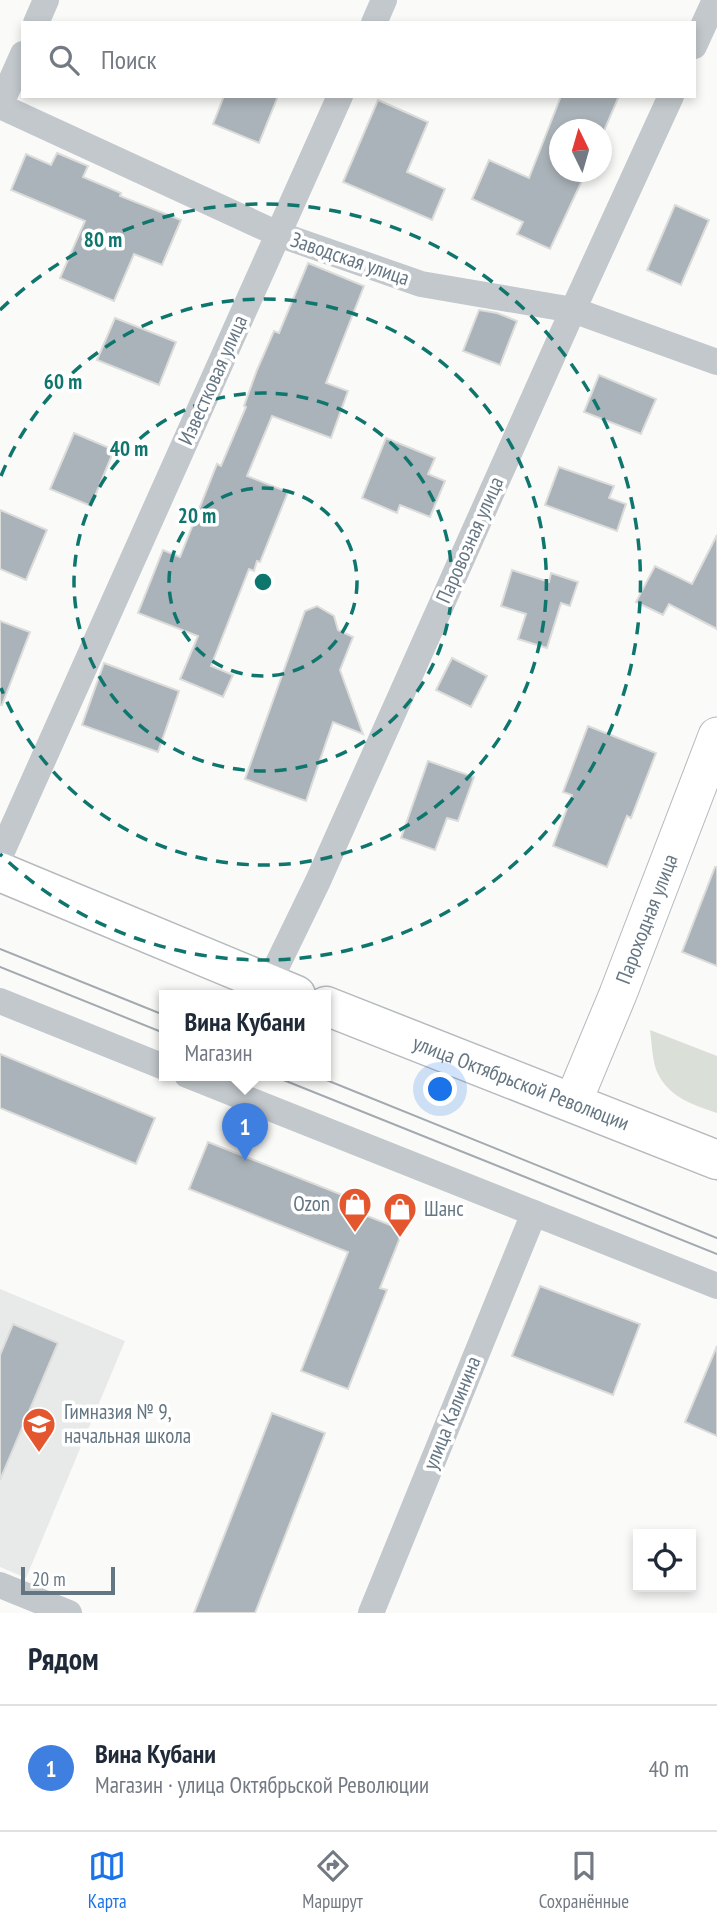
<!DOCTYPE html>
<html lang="ru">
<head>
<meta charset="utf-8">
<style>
  :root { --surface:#fff; --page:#f6f6f7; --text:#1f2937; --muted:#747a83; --line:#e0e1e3; --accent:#1a73e8 }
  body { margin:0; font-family:"PT Sans Narrow",sans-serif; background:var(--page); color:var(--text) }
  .controls { position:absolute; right:21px; bottom:21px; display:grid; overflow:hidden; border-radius:0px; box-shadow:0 4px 10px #0003 }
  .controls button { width:63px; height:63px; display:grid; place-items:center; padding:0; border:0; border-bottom:2px solid var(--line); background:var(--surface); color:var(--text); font:35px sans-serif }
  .compass { position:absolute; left:549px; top:119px; width:63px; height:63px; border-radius:50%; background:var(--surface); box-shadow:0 4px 10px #0003; rotate:355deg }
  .scale { position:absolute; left:21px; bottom:18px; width:94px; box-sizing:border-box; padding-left:7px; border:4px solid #657683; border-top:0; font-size:19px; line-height:24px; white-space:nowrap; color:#657683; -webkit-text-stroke:5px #fff; paint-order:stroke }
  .you { position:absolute; left:441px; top:1090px; width:24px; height:24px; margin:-18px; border:5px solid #fff; border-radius:50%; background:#1a73e8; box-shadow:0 0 0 10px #1a73e833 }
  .badge { display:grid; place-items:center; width:46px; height:46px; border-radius:50%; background:var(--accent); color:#fff; font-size:23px; font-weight:700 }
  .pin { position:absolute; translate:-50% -58px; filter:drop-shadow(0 2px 4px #0008) }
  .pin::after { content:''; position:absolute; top:37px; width:24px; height:21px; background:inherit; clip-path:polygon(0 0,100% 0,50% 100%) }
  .popup { position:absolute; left:159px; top:990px; width:172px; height:91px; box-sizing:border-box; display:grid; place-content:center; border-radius:0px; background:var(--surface); filter:drop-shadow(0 2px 5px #0005); font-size:23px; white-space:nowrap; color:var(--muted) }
  .popup b { font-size:26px; color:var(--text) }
  .popup::after { content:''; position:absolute; left:50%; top:100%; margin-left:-14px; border:14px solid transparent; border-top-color:var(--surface) }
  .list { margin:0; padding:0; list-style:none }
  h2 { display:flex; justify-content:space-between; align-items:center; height:91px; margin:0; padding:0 28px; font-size:30px }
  h2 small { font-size:23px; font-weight:400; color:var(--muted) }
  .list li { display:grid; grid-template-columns:46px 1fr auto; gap:21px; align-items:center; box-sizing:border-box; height:126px; padding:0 28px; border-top:2px solid var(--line) }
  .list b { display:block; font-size:26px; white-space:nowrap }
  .list p { margin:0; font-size:23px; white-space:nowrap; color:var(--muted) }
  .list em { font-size:23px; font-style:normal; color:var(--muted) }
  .icon { flex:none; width:38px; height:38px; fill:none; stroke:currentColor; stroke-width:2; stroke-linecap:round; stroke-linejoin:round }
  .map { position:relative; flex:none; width:717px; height:1613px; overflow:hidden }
  .search { position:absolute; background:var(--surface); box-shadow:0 4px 10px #0003; left:21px; right:21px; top:21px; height:77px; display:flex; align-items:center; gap:18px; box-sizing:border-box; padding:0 24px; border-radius:0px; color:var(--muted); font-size:26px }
  .sheet { height:217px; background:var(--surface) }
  nav { display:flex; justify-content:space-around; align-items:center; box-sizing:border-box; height:98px; border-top:2px solid var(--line); background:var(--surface); font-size:19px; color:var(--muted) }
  nav a { display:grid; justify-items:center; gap:4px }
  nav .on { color:var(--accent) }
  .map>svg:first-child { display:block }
</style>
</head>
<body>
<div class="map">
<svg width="717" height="1613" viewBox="0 0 717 1613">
  <rect width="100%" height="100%" fill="#fafaf8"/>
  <path fill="#e8e9e9" d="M 0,1289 L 125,1341 L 26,1578 L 0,1567 Z"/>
  <path fill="#dadfd7" d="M 650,1030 L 717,1056 L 717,1113 C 694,1105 670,1098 658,1074 C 652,1062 652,1043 650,1030 Z"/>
  <g fill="#aab3b9" stroke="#dcdcda" stroke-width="2">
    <path d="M 224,96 L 278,96 L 259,143 L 213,124 Z"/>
    <path d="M 561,96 L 619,96 L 601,138 L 601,130 L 559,130 L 559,172 L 586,172 L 550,249 L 517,234 L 523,222 L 472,199 L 489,160 L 529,178 Z"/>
    <path d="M 378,100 L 428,122 L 407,172 L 445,189 L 432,220 L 343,182 Z"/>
    <path d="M 57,153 L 88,166 L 83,177 L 121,193 L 120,196 L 181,220 L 162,265 L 134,254 L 114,301 L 60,278 L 85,221 L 11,190 L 26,154 L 51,165 Z"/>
    <path d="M 675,205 L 709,220 L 681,285 L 647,270 Z"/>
    <path d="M 308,263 L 364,286 L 326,383 L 348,391 L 331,438 L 272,416 L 247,476 L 288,492 L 260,562 L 257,561 L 254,571 L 249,569 L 211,666 L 233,675 L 223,697 L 180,679 L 198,636 L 138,613 L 163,550 L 180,557 L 217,464 L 221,466 L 246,407 L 244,406 L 257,370 L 274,331 L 279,333 Z"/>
    <path d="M 479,310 L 497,313 L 517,321 L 500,365 L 463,351 Z"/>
    <path d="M 115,318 L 176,342 L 159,385 L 97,360 Z"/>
    <path d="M 599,375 L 656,399 L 641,434 L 584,412 Z"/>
    <path d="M 74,433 L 114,450 L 91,506 L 50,489 Z"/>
    <path d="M 386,438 L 435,458 L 428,474 L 445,481 L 430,517 L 400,505 L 397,513 L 362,498 Z"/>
    <path d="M 559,467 L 614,486 L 609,498 L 626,504 L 617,531 L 545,505 Z"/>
    <path d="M 0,510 L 47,530 L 26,580 L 0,569 Z"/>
    <path d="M 717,535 L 717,629 L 669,604 L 663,615 L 636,602 L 655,566 L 692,584 Z"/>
    <path d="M 512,570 L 549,582 L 551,573 L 578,582 L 570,606 L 561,603 L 547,648 L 518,639 L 526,614 L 501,606 Z"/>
    <path d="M 317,606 L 334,616 L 338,630 L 353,637 L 340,670 L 363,734 L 333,722 L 306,801 L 245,779 L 305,611 Z"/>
    <path d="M 0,621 L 30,632 L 2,705 L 0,705 Z"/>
    <path d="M 452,658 L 487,676 L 471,707 L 436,690 Z"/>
    <path d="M 104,663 L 179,691 L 158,752 L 82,725 Z"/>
    <path d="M 588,726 L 656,753 L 631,818 L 627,816 L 607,867 L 553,846 L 572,795 L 563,792 Z"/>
    <path d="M 428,761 L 474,777 L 458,821 L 447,818 L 435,850 L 401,838 Z"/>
    <path d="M 715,867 L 717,867 L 717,966 L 682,952 Z"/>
    <path d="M 0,1054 L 155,1118 L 136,1164 L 0,1108 Z"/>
    <path d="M 208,1142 L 345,1196 L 342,1206 L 403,1230 L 380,1288 L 387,1290 L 348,1389 L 301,1371 L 348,1252 L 189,1189 Z"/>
    <path d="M 540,1286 L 640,1324 L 613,1395 L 512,1356 Z"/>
    <path d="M 13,1324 L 58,1343 L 0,1480 L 0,1355 Z"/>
    <path d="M 717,1346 L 717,1436 L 685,1422 Z"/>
    <path d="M 272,1413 L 325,1433 L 255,1613 L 194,1613 Z"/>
  </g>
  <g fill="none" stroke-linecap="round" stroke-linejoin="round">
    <defs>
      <path id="secondary" d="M 573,1102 L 618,994 L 717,736"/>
      <g id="primary">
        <path d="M 0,872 L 296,995"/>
        <path d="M 326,1006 L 717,1160"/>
      </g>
    </defs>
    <use href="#secondary" stroke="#b3babf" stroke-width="39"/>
    <use href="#primary" stroke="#b5babe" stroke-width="41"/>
    <g stroke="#c3c8cc" stroke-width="26">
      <path d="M 36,23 L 46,0"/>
      <path d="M 374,23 L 384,0"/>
      <path d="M 694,46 L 715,0"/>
      <path d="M 0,106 L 278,234 L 421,284 L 573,310 L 717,362"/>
      <path d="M 0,106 L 23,54"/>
      <path d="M 0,856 L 340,96"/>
      <path d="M 268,984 L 318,881 L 573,310 L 671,96"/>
      <path d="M 0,1001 L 164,1067"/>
      <path d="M 187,1075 L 717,1286"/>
      <path d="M 0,1585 L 69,1613"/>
      <path d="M 371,1613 L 534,1213"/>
    </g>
    <use href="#secondary" stroke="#fff" stroke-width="37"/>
    <use href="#primary" stroke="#fff" stroke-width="38"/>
    <g stroke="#a2aab0" stroke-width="2">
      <path d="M 0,949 L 164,1015"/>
      <path d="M 0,967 L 164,1033"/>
      <path d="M 271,1075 L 717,1254"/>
      <path d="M 314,1075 L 717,1238"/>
    </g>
  </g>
  <g fill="none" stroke="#0f766e" stroke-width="3.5" stroke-dasharray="12 9">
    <circle cx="263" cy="582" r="94"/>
    <circle cx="263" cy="582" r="189"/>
    <path d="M1 476A283 283 0 1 1 1 688"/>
    <path d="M0 310A378 378 0 1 1 0 854"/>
  </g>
  <defs>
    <symbol id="shop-pin" viewBox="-11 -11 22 30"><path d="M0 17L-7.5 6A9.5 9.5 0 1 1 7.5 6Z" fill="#e4572e" stroke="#fff"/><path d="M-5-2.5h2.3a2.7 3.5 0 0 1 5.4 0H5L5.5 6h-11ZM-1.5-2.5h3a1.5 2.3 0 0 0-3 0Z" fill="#fff"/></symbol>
    <symbol id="school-pin" viewBox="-11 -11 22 30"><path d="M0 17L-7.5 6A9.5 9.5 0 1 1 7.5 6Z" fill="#e4572e" stroke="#fff"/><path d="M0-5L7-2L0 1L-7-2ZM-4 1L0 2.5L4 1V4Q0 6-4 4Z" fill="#fff"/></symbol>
  </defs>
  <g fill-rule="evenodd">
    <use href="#shop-pin" x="336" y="1185" width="38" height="52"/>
    <use href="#shop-pin" x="381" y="1190" width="38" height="52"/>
    <use href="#school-pin" x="20" y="1405" width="38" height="52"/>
  </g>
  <g text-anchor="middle" stroke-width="7" stroke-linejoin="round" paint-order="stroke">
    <g font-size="21" fill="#657683" stroke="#fff">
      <text transform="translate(350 259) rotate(19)" y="7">Заводская улица</text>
      <text transform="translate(213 380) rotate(-66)" y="7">Известковая улица</text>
      <text transform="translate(470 540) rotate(-66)" y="7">Паровозная улица</text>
      <text transform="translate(647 919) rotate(-69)" y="7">Пароходная улица</text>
      <text transform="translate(521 1083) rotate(21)" y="7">улица Октябрьской Революции</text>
      <text transform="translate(452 1413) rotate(-68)" y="7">улица Калинина</text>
    </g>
    <g font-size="21" fill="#657683" stroke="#fff" text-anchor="start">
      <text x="330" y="1211" text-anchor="end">Ozon</text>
      <text x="424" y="1216">Шанс</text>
      <text x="64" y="1419">Гимназия № 9,<tspan x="64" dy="24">начальная школа</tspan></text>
    </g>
  </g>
  <circle cx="263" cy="582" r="10" fill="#0f766e" stroke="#fff" stroke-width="3.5"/>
  <g font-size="21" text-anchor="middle" font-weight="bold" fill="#0f766e" stroke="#fff" stroke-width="7" stroke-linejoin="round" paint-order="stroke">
    <text x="103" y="247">80 m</text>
    <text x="63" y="389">60 m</text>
    <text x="129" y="456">40 m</text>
    <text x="197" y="523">20 m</text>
  </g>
</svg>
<div class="controls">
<button><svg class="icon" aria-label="locate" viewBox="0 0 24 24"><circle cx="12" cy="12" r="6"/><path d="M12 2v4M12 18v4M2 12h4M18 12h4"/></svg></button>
</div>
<svg class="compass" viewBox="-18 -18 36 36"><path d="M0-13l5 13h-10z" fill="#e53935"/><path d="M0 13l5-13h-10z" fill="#747a83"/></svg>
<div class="scale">20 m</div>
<div class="you"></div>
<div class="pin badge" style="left:245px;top:1161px;background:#3f7fe0">1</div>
<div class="popup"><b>Вина Кубани</b>Магазин</div>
<div class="search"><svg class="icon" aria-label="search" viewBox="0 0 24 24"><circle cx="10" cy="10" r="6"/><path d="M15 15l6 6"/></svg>Поиск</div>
</div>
<section class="sheet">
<h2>Рядом<small></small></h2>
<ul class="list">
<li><span class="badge" style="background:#3f7fe0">1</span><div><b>Вина Кубани</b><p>Магазин · улица Октябрьской Революции</p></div><em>40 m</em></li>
</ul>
</section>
<nav>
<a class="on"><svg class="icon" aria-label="map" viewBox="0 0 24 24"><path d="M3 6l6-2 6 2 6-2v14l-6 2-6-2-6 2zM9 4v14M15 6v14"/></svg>Карта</a>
<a><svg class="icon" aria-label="directions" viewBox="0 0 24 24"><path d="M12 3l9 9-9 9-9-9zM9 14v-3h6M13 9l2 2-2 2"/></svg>Маршрут</a>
<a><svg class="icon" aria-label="saved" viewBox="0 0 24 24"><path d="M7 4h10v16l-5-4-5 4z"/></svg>Сохранённые</a>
</nav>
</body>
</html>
